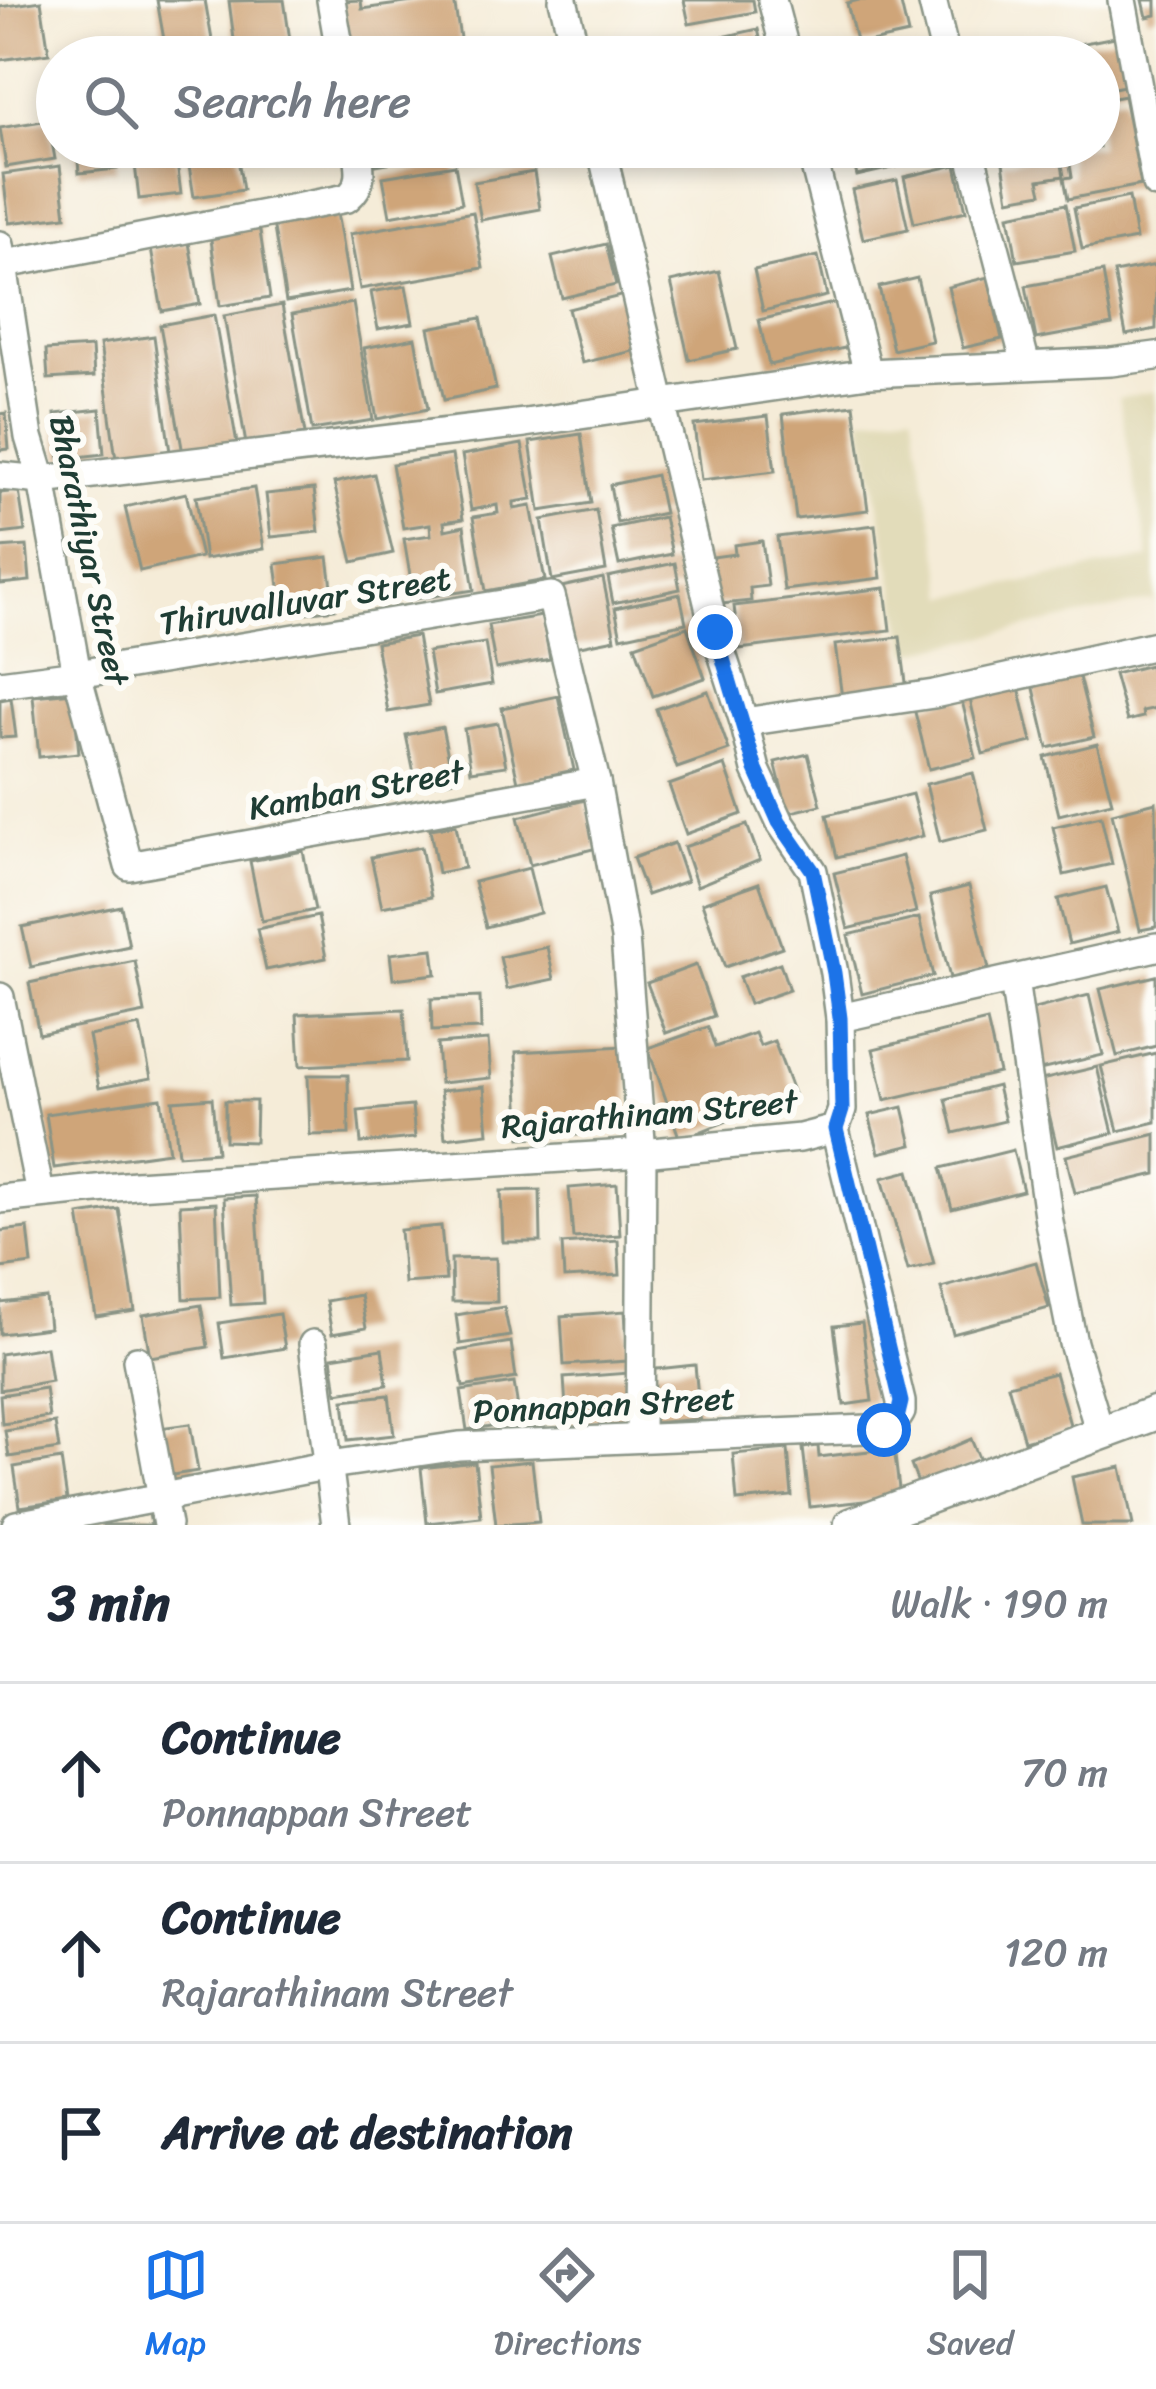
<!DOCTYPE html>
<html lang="en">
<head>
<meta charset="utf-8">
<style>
  :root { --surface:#fff; --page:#f2f2f3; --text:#1f2937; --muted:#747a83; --line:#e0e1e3; --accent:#1a73e8 }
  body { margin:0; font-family:Sriracha,sans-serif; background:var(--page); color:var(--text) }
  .stop { position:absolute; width:36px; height:36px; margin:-27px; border:9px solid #1a73e8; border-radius:50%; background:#fff }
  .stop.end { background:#1a73e8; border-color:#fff; box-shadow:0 3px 12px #0008 }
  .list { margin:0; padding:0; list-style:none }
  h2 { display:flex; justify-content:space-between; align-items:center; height:156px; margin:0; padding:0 48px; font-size:51px }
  h2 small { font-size:39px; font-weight:400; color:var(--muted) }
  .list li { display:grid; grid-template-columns:78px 1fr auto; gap:36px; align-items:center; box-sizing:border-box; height:180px; padding:0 48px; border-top:3px solid var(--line) }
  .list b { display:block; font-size:45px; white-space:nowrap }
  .list p { margin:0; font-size:39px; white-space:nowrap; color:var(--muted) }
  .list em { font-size:39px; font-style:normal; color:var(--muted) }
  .icon { flex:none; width:66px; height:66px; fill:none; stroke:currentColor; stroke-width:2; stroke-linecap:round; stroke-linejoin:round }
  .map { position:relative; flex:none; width:1156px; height:1525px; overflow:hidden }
  .search { position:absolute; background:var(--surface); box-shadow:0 6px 18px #0003; left:36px; right:36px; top:36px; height:132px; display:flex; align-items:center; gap:30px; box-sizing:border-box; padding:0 42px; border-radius:66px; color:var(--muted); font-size:45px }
  .sheet { height:696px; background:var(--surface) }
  nav { display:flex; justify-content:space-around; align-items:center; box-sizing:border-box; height:168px; border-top:3px solid var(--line); background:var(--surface); font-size:33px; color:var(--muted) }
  nav a { display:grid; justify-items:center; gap:6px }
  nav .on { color:var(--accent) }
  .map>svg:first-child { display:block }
</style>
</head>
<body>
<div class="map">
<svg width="1156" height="1525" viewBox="0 0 1156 1525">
  <rect width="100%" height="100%" fill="#fdfcf7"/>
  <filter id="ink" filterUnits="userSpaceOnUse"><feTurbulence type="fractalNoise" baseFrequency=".00833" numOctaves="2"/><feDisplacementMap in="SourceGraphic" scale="24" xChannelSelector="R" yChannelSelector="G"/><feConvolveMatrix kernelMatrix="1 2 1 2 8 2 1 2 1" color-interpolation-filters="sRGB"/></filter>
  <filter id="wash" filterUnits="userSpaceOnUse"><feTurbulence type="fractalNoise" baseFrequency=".004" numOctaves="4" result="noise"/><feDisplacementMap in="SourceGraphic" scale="48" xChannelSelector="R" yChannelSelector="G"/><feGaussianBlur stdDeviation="2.7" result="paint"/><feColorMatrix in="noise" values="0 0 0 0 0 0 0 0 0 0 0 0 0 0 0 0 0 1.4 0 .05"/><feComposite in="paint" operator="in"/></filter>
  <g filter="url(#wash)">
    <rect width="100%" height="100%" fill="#f5ecd8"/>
    <path fill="#e2dcba" d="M 1156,391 L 1156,607 L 1154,600 L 908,653 L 862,418 L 912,411 L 947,597 L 1149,558 L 1119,398 Z"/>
    <g id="blocks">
      <g fill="#cfa579">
        <path d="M 157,0 L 205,0 L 215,57 L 167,57 Z"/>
        <path d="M 284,0 L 290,40 L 235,47 L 229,1 Z"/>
        <path d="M 361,0 L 362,9 L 427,0 L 454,0 L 463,57 L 349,57 L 341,1 Z"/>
        <path d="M 684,0 L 753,0 L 755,12 L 689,24 Z"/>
        <path d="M 859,0 L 900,0 L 908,34 L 857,45 L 847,3 Z"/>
        <path d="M 1143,0 L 1156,0 L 1156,15 L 1147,17 Z"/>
        <path d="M 41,1 L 49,53 L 0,60 L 0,7 Z"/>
        <path d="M 758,29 L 764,55 L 685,57 L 682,46 Z"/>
        <path d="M 1120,36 L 1129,85 L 1099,91 L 1099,57 L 1056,57 L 1054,49 Z"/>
        <path d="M 1124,96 L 1141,185 L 1068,199 L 1064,178 L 1072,177 L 1067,147 L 1099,147 L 1099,101 Z"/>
        <path d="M 48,120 L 55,159 L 6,167 L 0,128 Z"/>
        <path d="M 114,147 L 117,169 L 79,173 L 77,148 Z"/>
        <path d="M 133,147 L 175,147 L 181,194 L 139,199 Z"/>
        <path d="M 186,147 L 236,147 L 243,190 L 194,197 Z"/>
        <path d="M 373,147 L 456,147 L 456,151 L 376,165 Z"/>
        <path d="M 850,147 L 966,147 L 967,151 L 857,176 Z"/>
        <path d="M 1060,153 L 1064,176 L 1039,180 L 1042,193 L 1009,199 L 1003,163 Z"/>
        <path d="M 455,165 L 462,203 L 390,216 L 383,177 Z"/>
        <path d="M 956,165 L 966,211 L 914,223 L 904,177 Z"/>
        <path d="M 60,166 L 66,216 L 9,223 L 3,174 Z"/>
        <path d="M 534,172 L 540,209 L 481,220 L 474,182 Z"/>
        <path d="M 897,180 L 908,229 L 863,239 L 852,190 Z"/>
        <path d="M 1129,197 L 1136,239 L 1082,249 L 1074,208 Z"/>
        <path d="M 1066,204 L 1075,251 L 1017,261 L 1009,215 Z"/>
        <path d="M 336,206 L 350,291 L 286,302 L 272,216 Z"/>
        <path d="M 473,212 L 483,268 L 360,289 L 350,234 Z"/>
        <path d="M 259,225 L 270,298 L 220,306 L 210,232 Z"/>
        <path d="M 189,243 L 200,304 L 162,311 L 151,249 Z"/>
        <path d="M 606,244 L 616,285 L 562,298 L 552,257 Z"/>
        <path d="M 818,256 L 827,296 L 763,311 L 754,270 Z"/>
        <path d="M 1156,265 L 1156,329 L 1126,335 L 1114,273 Z"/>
        <path d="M 719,271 L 737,349 L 689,360 L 671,282 Z"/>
        <path d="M 1103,272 L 1112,325 L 1036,339 L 1026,286 Z"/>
        <path d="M 988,277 L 1002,339 L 963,348 L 948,287 Z"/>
        <path d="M 917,278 L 932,341 L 893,350 L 879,287 Z"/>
        <path d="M 406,286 L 413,323 L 378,329 L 371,292 Z"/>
        <path d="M 624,295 L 638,350 L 582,363 L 568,309 Z"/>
        <path d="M 838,302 L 849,347 L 769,365 L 759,320 Z"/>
        <path d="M 353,303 L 373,420 L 312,430 L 292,314 Z"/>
        <path d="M 282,305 L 305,434 L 246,444 L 224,316 Z"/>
        <path d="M 214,315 L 238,449 L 184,459 L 160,325 Z"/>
        <path d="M 481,318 L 496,389 L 444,400 L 429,328 Z"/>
        <path d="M 154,336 L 170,452 L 116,459 L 100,344 Z"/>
        <path d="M 415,338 L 428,409 L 377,419 L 364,348 Z"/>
        <path d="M 92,347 L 94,376 L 48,379 L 46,350 Z"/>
        <path d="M 854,405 L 868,510 L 796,519 L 783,414 Z"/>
        <path d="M 100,409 L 104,454 L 60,459 L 55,414 Z"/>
        <path d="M 6,413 L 9,449 L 0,450 L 0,414 Z"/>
        <path d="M 768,416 L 775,471 L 701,480 L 694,425 Z"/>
        <path d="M 581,434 L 591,503 L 540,511 L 530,442 Z"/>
        <path d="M 522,444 L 532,499 L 514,502 L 514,509 L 531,506 L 545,580 L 486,591 L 473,517 L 498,513 L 497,505 L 471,510 L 462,455 Z"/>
        <path d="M 452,455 L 463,519 L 444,522 L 445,530 L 464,526 L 474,590 L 414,599 L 404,539 L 431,535 L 430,524 L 403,528 L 392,464 Z"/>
        <path d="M 374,474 L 393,553 L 353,562 L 334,483 Z"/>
        <path d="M 656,475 L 664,513 L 617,523 L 610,485 Z"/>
        <path d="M 254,488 L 264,549 L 205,559 L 196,497 Z"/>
        <path d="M 314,489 L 319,532 L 271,537 L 266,494 Z"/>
        <path d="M 19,491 L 25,531 L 0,534 L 0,493 Z"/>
        <path d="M 186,493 L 201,557 L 140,571 L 125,507 Z"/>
        <path d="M 596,510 L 606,570 L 552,580 L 542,520 Z"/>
        <path d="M 664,517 L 672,554 L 619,565 L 611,528 Z"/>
        <path d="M 875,525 L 881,578 L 784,590 L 777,537 Z"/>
        <path d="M 762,541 L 768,586 L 750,588 L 751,601 L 711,605 L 705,558 L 735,554 L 734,545 Z"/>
        <path d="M 27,546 L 30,581 L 0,584 L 0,548 Z"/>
        <path d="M 328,557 L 335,609 L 283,616 L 276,564 Z"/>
        <path d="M 675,563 L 680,589 L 613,603 L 608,577 Z"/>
        <path d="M 603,578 L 615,639 L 570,648 L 557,588 Z"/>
        <path d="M 885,588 L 890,630 L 739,649 L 734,606 Z"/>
        <path d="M 680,594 L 686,623 L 621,637 L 615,608 Z"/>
        <path d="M 542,616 L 550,659 L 496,669 L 488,625 Z"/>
        <path d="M 687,627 L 705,678 L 653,696 L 635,645 Z"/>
        <path d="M 417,636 L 429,705 L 388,712 L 376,643 Z"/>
        <path d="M 900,637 L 907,690 L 842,698 L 835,645 Z"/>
        <path d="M 485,643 L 492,684 L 435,694 L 428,652 Z"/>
        <path d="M 1150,665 L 1156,691 L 1156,708 L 1142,711 L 1143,717 L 1127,721 L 1114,674 Z"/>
        <path d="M 1078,673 L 1094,737 L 1048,748 L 1033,684 Z"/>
        <path d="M 1018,683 L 1032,742 L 983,754 L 969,695 Z"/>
        <path d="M 708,691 L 729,750 L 677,768 L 656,709 Z"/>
        <path d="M 73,692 L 79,753 L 39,757 L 33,696 Z"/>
        <path d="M 558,696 L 574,770 L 518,782 L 502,708 Z"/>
        <path d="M 961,697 L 976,758 L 929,769 L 914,708 Z"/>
        <path d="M 11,698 L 16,737 L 0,738 L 0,700 Z"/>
        <path d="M 498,723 L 506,766 L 471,771 L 464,729 Z"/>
        <path d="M 442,727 L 453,780 L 417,788 L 406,735 Z"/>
        <path d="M 1097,744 L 1112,802 L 1059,815 L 1045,757 Z"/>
        <path d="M 808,754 L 821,805 L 788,813 L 775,762 Z"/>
        <path d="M 725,765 L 742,814 L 686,834 L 669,785 Z"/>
        <path d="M 973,773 L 987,830 L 940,842 L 926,784 Z"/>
        <path d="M 912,794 L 923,836 L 837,857 L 827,815 Z"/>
        <path d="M 585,800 L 597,848 L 530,865 L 518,817 Z"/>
        <path d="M 1156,802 L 1156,927 L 1140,930 L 1112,813 Z"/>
        <path d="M 1101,816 L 1112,864 L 1064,875 L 1053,827 Z"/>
        <path d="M 456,825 L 464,868 L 438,873 L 430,829 Z"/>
        <path d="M 747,825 L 760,860 L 697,886 L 684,847 Z"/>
        <path d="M 674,843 L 687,881 L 647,895 L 633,858 Z"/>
        <path d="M 421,847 L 431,897 L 382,907 L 371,857 Z"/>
        <path d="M 303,851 L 315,910 L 262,921 L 250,861 Z"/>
        <path d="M 902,856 L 916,912 L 848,929 L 834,873 Z"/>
        <path d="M 529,868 L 540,913 L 486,927 L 474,882 Z"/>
        <path d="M 759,883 L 782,947 L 725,967 L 702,903 Z"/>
        <path d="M 969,886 L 989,969 L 950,978 L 930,896 Z"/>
        <path d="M 1106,887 L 1118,932 L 1069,944 L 1058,899 Z"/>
        <path d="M 121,906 L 129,946 L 31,967 L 22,927 Z"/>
        <path d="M 318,916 L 326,958 L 266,970 L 257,929 Z"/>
        <path d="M 919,918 L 933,976 L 862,994 L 848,935 Z"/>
        <path d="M 547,947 L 554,979 L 507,989 L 500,957 Z"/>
        <path d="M 433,949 L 436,974 L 393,979 L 390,954 Z"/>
        <path d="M 135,961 L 145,1013 L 39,1034 L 29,983 Z"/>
        <path d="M 780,963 L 789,990 L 749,1004 L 739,977 Z"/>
        <path d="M 696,965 L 714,1016 L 666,1033 L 647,983 Z"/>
        <path d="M 1156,976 L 1156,1046 L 1117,1056 L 1100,989 Z"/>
        <path d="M 1089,995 L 1103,1055 L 1040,1070 L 1026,1011 Z"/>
        <path d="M 480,997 L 481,1029 L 432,1031 L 431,999 Z"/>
        <path d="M 404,1009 L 407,1061 L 300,1066 L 297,1014 Z"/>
        <path d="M 987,1021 L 999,1073 L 885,1100 L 873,1049 Z"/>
        <path d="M 140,1026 L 151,1078 L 99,1088 L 89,1036 Z"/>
        <path d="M 708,1027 L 715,1047 L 755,1033 L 760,1046 L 774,1041 L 794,1094 L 680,1140 L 648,1048 Z"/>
        <path d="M 488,1040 L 491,1078 L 440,1083 L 437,1044 Z"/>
        <path d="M 625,1046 L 630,1132 L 521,1138 L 516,1052 Z"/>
        <path d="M 1156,1053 L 1156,1122 L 1118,1131 L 1101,1066 Z"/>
        <path d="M 1097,1067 L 1113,1133 L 1057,1147 L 1041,1080 Z"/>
        <path d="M 308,1075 L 348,1075 L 349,1134 L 310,1135 Z"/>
        <path d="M 997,1086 L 1005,1121 L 954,1133 L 946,1099 Z"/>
        <path d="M 484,1087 L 488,1133 L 445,1138 L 440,1091 Z"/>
        <path d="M 161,1098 L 169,1152 L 54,1168 L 46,1114 Z"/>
        <path d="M 212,1098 L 217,1152 L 178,1155 L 173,1101 Z"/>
        <path d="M 225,1101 L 256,1101 L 255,1142 L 225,1141 Z"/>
        <path d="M 412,1106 L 415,1138 L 361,1143 L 358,1111 Z"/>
        <path d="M 903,1107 L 912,1145 L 879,1153 L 869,1115 Z"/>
        <path d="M 1156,1134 L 1156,1174 L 1075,1193 L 1066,1156 Z"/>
        <path d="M 1013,1150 L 1023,1191 L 952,1209 L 941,1168 Z"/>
        <path d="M 909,1171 L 934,1264 L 908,1270 L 882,1178 Z"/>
        <path d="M 617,1184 L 620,1235 L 573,1238 L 569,1188 Z"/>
        <path d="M 540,1190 L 541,1242 L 503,1242 L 501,1191 Z"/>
        <path d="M 256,1196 L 263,1303 L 231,1305 L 224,1198 Z"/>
        <path d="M 216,1203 L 220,1297 L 184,1299 L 180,1205 Z"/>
        <path d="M 119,1209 L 135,1311 L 96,1317 L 79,1215 Z"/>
        <path d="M 441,1226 L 446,1280 L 404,1283 L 400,1230 Z"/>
        <path d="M 28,1228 L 32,1264 L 0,1268 L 0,1231 Z"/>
        <path d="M 618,1240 L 620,1275 L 564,1278 L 562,1244 Z"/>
        <path d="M 496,1258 L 497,1302 L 452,1302 L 451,1259 Z"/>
        <path d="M 1036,1262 L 1049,1308 L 953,1334 L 941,1288 Z"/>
        <path d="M 360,1295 L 366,1328 L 332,1334 L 326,1301 Z"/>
        <path d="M 46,1298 L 49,1328 L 0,1334 L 0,1303 Z"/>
        <path d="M 201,1305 L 208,1347 L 150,1357 L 143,1315 Z"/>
        <path d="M 504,1307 L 510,1336 L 460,1344 L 456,1315 Z"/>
        <path d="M 625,1311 L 628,1361 L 564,1365 L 561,1316 Z"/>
        <path d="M 279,1314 L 285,1348 L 224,1358 L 219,1323 Z"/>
        <path d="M 862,1323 L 872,1401 L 844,1405 L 834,1326 Z"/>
        <path d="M 511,1342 L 516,1378 L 463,1387 L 457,1351 Z"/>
        <path d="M 46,1347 L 51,1381 L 0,1390 L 0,1354 Z"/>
        <path d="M 382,1349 L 387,1385 L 337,1393 L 332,1357 Z"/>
        <path d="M 695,1365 L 700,1419 L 652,1423 L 647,1370 Z"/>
        <path d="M 628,1373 L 631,1417 L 567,1422 L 564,1378 Z"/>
        <path d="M 1055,1373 L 1071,1428 L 1024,1441 L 1008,1385 Z"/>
        <path d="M 514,1383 L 520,1421 L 467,1430 L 461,1391 Z"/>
        <path d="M 45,1388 L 49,1417 L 2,1424 L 0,1395 Z"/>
        <path d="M 389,1395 L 394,1435 L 348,1440 L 344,1400 Z"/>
        <path d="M 55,1423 L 59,1449 L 9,1457 L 5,1431 Z"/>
        <path d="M 190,1424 L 198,1471 L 166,1476 L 159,1428 Z"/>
        <path d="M 971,1439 L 981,1463 L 920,1488 L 911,1465 Z"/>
        <path d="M 818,1446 L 819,1457 L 894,1448 L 900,1497 L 810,1507 L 803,1448 Z"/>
        <path d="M 788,1449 L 792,1496 L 737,1501 L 733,1454 Z"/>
        <path d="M 61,1459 L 67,1500 L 20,1507 L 14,1467 Z"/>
        <path d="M 532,1461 L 539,1522 L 496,1525 L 489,1465 Z"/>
        <path d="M 475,1462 L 481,1517 L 427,1523 L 421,1468 Z"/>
        <path d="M 1121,1467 L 1133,1525 L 1082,1525 L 1072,1477 Z"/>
        <path d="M 149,1514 L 151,1525 L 103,1525 L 103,1523 Z"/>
      </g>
    </g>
  </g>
  <g filter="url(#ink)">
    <use href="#blocks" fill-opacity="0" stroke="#8a9486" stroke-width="3"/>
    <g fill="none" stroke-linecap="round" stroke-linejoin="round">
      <defs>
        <g id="minor">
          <path d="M 331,0 L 341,57"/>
          <path d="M 563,0 L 577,57"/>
          <path d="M 772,0 L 787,57"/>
          <path d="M 932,0 L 946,57"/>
          <path d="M 1122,0 L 1156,184"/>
          <path d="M 810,147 L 868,373"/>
          <path d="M 969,147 L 1026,365"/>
          <path d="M 0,245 L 29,437 L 42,480 L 77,674 L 129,866 L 596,782"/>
          <path d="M 0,265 L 347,198 C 365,184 360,167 357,147"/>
          <path d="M 0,476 L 42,480 L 525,423 L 868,373 L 1111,362 L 1156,356"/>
          <path d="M 0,684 L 77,674 L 551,596 L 596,782 L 625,938 L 642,1153 L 640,1437"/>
          <path d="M 744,722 L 934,694 L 1156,645"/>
          <path d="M 1014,980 L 1049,1222 L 1073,1343 L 1100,1433"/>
          <path d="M 0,997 L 40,1193"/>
          <path d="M 840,1018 L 1156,947"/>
          <path d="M 0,1199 L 135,1185 L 642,1153 L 800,1138 L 835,1129 L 842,1110 L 840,1018 L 834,973 L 813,871 L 780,822 L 756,770 L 744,722 L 715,632 L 601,147"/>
          <path d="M 313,1344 L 336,1525"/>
          <path d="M 137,1360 L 167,1525"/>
          <path d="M 16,1525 L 330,1465 L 459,1446 L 891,1428 L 901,1412 L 901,1402 L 835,1129"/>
        </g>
        <path id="tertiary" d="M 851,1525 L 1156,1413"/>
      </defs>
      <use href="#minor" stroke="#8a9486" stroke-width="32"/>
      <use href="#tertiary" stroke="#8a9486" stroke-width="38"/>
      <use href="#minor" stroke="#fff" stroke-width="27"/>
      <use href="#tertiary" stroke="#fff" stroke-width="33"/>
    </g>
  </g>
  <g fill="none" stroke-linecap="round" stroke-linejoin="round" filter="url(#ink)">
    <path stroke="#1a73e8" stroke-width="15" d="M 715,632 L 756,770 L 779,822 L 813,871 L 834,973 L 840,1018 L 842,1110 L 836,1129 L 901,1402 L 896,1423 L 884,1430"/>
  </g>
  <g text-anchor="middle" stroke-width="12" stroke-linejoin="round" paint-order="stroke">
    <g font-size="33" fill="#1f3d34" stroke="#fdfcf7">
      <text transform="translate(90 550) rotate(78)" y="12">Bharathiyar Street</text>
      <text transform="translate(305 600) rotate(-9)" y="12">Thiruvalluvar Street</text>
      <text transform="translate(356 789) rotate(-10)" y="12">Kamban Street</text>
      <text transform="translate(649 1113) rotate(-5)" y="12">Rajarathinam Street</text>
      <text transform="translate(604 1404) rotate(-3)" y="12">Ponnappan Street</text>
    </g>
  </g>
</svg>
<div class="stop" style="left:884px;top:1430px"></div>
<div class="stop end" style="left:715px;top:632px"></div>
<div class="search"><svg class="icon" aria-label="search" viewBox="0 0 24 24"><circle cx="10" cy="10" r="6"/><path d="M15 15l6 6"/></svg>Search here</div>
</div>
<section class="sheet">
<h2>3 min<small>Walk · 190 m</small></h2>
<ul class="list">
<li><svg class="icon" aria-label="ahead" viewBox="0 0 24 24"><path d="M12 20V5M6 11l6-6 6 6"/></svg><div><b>Continue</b><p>Ponnappan Street</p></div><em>70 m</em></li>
<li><svg class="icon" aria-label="ahead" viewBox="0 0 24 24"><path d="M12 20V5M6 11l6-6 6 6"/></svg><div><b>Continue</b><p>Rajarathinam Street</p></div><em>120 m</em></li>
<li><svg class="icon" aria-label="arrive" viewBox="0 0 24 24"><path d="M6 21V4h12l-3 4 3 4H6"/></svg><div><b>Arrive at destination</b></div></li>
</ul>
</section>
<nav>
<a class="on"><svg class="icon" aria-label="map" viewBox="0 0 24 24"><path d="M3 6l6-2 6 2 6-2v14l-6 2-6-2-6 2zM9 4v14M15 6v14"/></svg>Map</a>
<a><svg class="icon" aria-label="directions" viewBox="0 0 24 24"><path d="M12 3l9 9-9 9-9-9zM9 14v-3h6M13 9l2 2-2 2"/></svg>Directions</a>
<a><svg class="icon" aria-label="saved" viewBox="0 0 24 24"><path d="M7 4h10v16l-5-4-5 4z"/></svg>Saved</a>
</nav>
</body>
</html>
